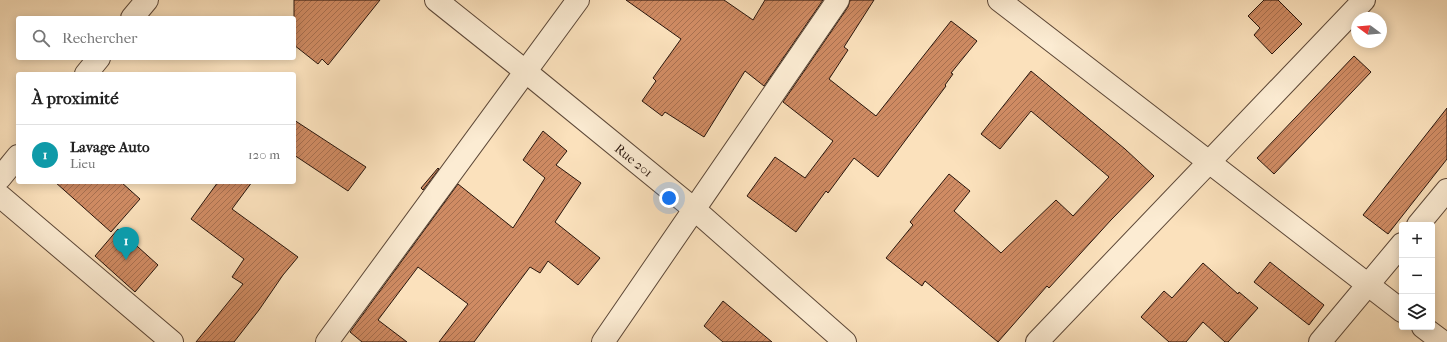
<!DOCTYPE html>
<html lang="fr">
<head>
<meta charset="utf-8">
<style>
  :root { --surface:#fff; --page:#f2f2f2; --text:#222; --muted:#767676; --line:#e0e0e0; --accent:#8f2418 }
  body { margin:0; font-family:"IM FELL French Canon",serif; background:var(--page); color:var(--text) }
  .controls { position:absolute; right:12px; bottom:12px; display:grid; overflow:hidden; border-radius:4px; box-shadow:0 2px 10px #0003 }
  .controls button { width:36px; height:36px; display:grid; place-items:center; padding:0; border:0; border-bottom:1px solid var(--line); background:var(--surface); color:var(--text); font:20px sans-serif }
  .compass { position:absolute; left:1351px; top:12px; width:36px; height:36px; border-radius:50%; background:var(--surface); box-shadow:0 2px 10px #0003; rotate:286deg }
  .you { position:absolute; left:669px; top:198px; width:14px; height:14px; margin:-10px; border:3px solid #fff; border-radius:50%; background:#1a73e8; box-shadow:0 0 0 6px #1a73e833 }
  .badge { display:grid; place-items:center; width:26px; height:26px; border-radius:50%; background:var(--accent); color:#fff; font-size:13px; font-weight:700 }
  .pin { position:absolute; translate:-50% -33px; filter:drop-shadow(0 1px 2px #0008) }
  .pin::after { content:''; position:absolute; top:21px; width:14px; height:12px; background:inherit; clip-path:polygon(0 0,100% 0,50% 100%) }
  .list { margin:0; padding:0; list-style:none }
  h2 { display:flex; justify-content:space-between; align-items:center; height:52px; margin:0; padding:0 16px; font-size:17px }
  h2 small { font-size:13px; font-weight:400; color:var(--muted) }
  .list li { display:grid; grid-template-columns:26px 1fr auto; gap:12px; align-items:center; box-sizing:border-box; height:60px; padding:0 16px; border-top:1px solid var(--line) }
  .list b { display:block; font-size:15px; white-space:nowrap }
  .list p { margin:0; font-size:13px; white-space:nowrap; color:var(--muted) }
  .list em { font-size:13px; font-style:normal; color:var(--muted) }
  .icon { flex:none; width:22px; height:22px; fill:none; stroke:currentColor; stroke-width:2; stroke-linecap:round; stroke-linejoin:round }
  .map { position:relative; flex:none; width:1447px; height:342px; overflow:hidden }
  .search { position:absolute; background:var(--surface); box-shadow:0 2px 10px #0003; left:16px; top:16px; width:280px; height:44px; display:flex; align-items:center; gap:10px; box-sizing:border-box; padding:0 14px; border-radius:4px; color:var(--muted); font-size:15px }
  .panel { position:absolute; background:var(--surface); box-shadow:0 2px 10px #0003; left:16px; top:72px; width:280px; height:112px; border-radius:4px }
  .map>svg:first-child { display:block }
</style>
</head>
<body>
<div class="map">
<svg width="1447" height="342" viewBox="0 0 1447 342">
  <defs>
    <pattern id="building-hatch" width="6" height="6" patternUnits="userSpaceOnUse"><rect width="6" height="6" fill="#cf8b63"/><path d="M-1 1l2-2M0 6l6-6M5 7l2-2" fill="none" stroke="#a87050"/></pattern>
  </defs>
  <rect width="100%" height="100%" fill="#fbe1bc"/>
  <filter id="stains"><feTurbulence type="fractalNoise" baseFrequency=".005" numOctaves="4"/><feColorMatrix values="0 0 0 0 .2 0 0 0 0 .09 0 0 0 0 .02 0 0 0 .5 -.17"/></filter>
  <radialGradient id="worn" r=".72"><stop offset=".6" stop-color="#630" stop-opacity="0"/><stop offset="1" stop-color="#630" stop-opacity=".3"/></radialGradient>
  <g fill="url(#building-hatch)" stroke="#28150c">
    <path d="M 294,0 L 380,0 L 328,65 L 322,59 L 318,64 L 294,45 Z"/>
    <path d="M 626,0 L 724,0 L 753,20 L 765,0 L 823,0 L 764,86 L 745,71 L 704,137 L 665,112 L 662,116 L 642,101 L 656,81 L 653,78 L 681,39 Z"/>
    <path d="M 850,0 L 874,0 L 844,47 L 848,50 L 829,79 L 876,116 L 951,21 L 977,41 L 951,73 L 953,74 L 945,85 L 946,86 L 878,177 L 854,158 L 828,193 L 826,191 L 796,232 L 747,196 L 775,157 L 805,178 L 833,141 L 783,102 L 848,7 Z"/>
    <path d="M 1264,0 L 1278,0 L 1302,24 L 1272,54 L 1254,35 L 1260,28 L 1248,16 Z"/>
    <path d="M 1354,56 L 1371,72 L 1274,174 L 1257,158 Z"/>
    <path d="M 1031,71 L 1125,149 L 1154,176 L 1111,220 L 1049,288 L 1047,286 L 998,342 L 925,281 L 922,286 L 886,258 L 913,225 L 910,222 L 949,174 L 970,191 L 954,211 L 1001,253 L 1056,200 L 1073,216 L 1109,177 L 1031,111 L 1000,149 L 981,134 Z"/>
    <path d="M 1447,108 L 1447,159 L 1388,234 L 1363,215 Z"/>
    <path d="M 294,120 L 366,167 L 348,191 L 294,155 Z"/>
    <path d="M 543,131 L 567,151 L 556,165 L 581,183 L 555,222 L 600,258 L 578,285 L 548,261 L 540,273 L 530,267 L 474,342 L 439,342 L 468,304 L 418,267 L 378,320 L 407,342 L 362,342 L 350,332 L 458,184 L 513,228 L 545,178 L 523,160 Z"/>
    <path d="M 438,168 L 439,169 L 423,190 L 421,188 Z"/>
    <path d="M 55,182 L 121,182 L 140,199 L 111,232 Z"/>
    <path d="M 218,182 L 252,182 L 232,209 L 298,257 L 283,275 L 259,310 L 234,342 L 196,342 L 243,284 L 232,277 L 244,259 L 191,219 Z"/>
    <path d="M 118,229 L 158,265 L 135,292 L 95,256 Z"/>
    <path d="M 1270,262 L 1324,305 L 1309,325 L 1254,282 Z"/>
    <path d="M 1203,263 L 1238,294 L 1239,292 L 1258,308 L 1228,342 L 1225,342 L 1203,322 L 1186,342 L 1169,342 L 1141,317 L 1164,291 L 1172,298 Z"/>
    <path d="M 723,301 L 772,342 L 723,342 L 704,326 Z"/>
  </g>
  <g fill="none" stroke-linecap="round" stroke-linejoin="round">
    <defs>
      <g id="minor">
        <path d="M 436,0 L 525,71 L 694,209 L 845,342"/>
        <path d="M 999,0 L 1402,311"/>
        <path d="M 132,18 L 147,0"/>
        <path d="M 86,74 L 99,58"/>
        <path d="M 0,178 L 18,156"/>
        <path d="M 0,196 L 172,342"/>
        <path d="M 1418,225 L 1447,190"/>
        <path d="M 1423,327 L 1443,342"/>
        <path d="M 327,342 L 578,0"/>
        <path d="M 603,342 L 838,0"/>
        <path d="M 1037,342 L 1364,0"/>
        <path d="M 1320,342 L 1402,244"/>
      </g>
    </defs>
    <use href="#minor" stroke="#5d4838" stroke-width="24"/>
    <use href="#minor" stroke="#fcecd3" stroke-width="22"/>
  </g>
  <g text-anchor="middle" stroke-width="3.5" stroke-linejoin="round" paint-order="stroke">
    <g font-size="13" fill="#28150c" stroke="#fcecd3">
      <text transform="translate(634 160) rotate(39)" y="5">Rue 201</text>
    </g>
  </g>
  <rect width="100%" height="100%" filter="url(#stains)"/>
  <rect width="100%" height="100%" fill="url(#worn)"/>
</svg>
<div class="controls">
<button>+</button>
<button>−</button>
<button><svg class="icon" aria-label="layers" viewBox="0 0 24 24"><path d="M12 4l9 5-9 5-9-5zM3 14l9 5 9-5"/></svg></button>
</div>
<svg class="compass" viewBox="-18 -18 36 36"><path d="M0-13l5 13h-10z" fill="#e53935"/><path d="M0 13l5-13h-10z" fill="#767676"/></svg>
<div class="you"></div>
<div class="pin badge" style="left:126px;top:260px;background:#0f9aa8">1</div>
<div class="search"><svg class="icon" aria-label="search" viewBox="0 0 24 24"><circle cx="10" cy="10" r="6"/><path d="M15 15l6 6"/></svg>Rechercher</div>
<section class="panel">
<h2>À proximité<small></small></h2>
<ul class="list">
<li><span class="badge" style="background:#0f9aa8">1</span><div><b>Lavage Auto</b><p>Lieu</p></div><em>120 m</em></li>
</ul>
</section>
</div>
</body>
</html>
